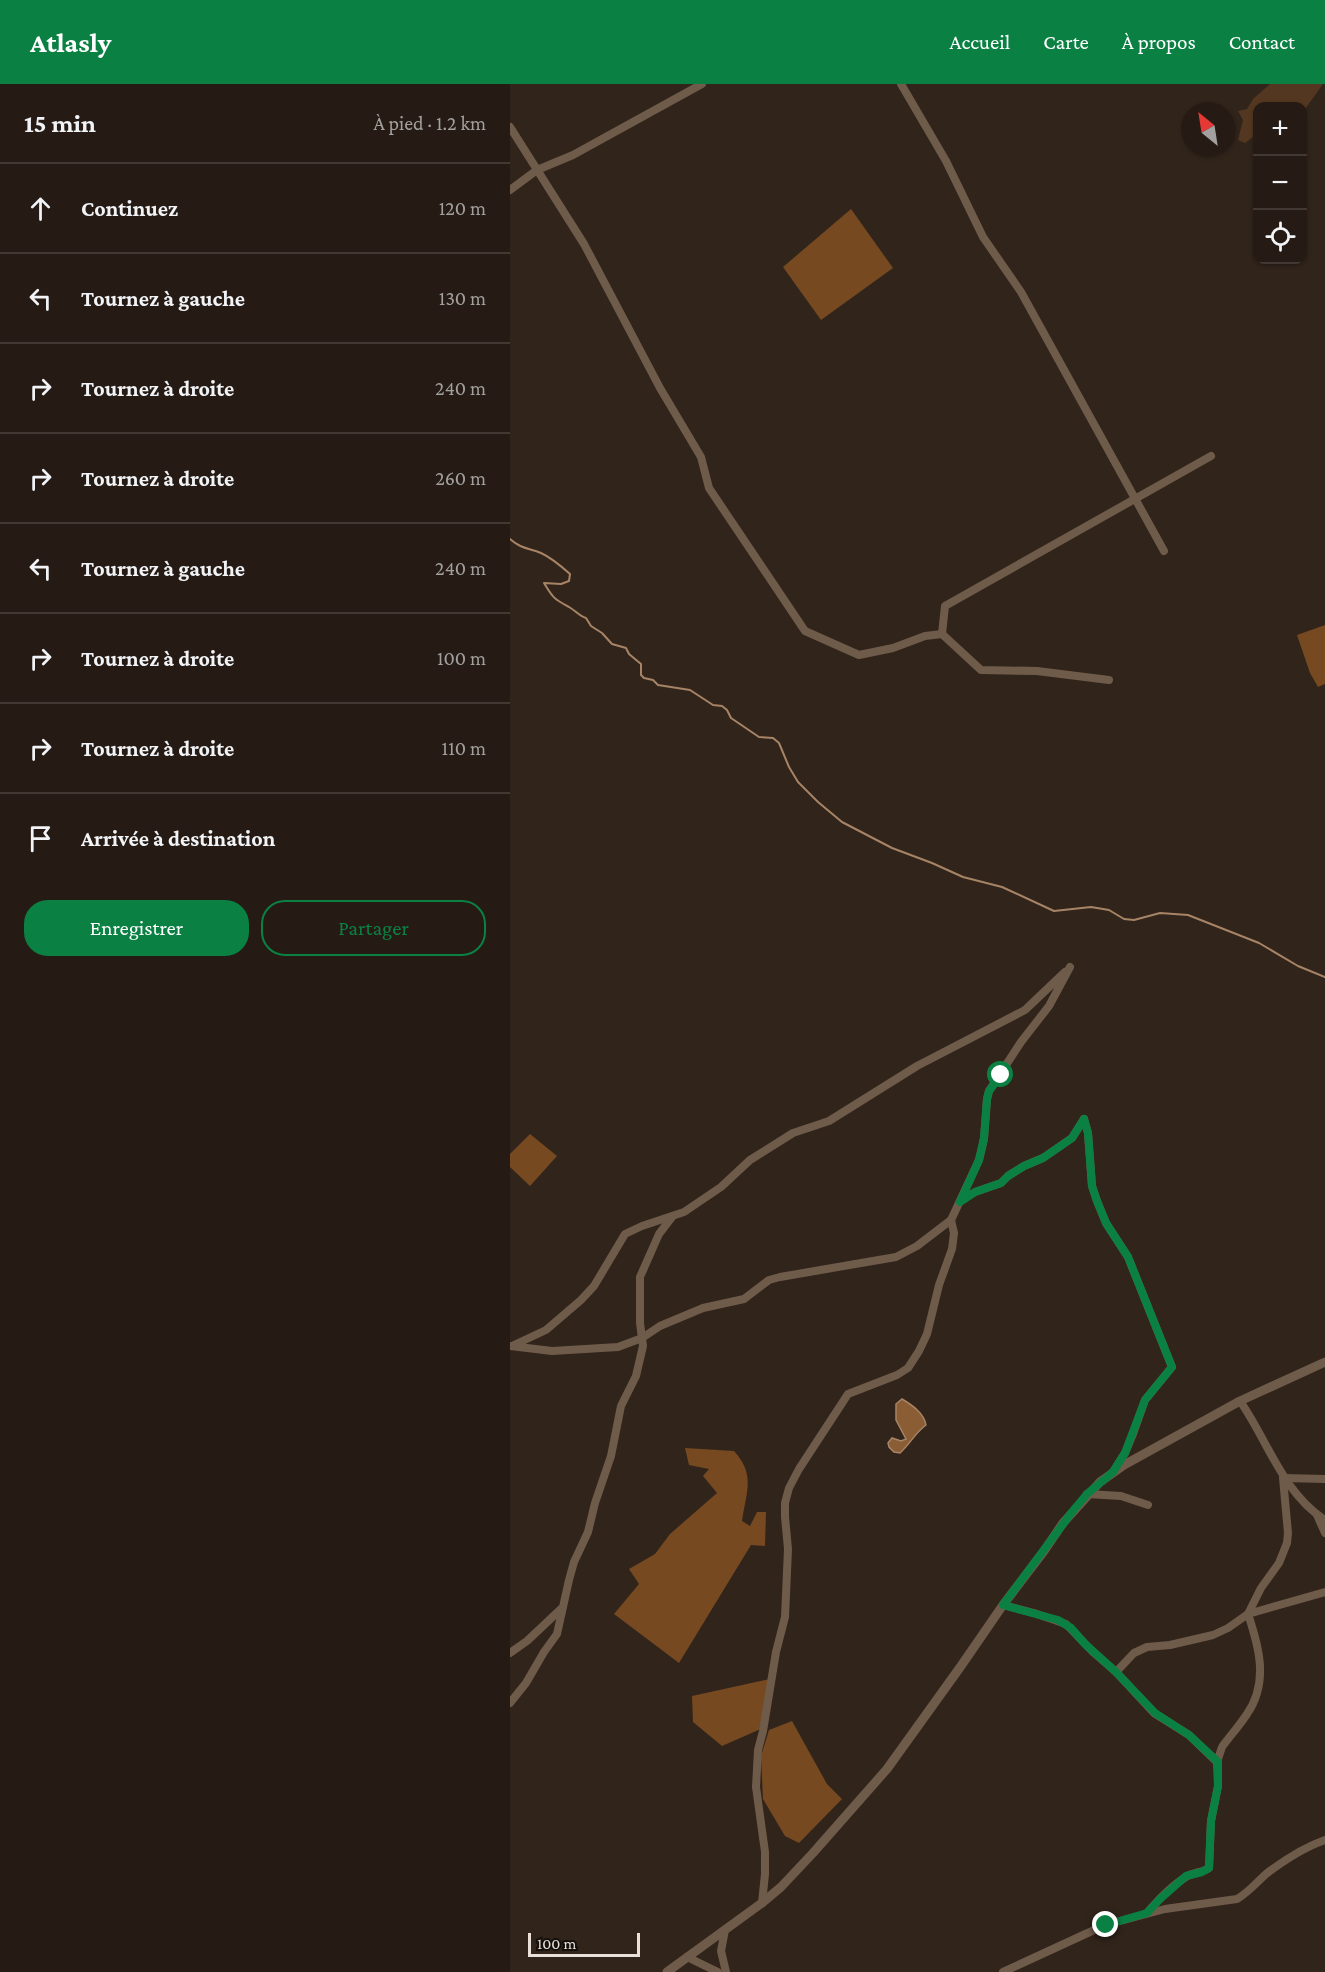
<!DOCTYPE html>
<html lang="fr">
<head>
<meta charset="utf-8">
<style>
  :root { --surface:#251b14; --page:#312822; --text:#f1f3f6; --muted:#a3a1a0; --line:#423934; --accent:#0b8043 }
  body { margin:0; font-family:"Crimson Pro",serif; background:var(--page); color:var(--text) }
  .controls { position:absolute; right:18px; top:18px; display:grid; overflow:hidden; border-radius:12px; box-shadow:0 2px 4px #0004 }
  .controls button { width:54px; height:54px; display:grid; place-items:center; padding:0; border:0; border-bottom:2px solid var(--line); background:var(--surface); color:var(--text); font:30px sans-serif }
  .compass { position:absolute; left:671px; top:18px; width:54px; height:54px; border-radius:50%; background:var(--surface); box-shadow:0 2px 4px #0004; rotate:330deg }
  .scale { position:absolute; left:18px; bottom:15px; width:112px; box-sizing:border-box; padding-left:6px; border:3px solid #e9e0da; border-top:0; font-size:16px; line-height:21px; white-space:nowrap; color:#e9e0da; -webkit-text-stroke:4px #140f0b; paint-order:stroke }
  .stop { position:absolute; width:18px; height:18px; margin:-14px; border:4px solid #0b8043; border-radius:50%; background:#fff }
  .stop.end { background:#0b8043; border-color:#fff; box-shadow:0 2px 6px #0008 }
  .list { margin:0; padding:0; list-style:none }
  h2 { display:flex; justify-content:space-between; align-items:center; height:78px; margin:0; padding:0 24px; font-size:26px }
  h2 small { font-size:20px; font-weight:400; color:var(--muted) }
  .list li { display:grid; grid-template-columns:39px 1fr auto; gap:18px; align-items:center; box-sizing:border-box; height:90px; padding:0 24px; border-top:2px solid var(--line) }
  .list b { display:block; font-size:22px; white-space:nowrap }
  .list em { font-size:20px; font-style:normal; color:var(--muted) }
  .actions { display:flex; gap:12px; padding:18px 24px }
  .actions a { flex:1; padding:14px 0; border:2px solid var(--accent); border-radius:24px; text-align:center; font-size:21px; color:var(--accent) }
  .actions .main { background:var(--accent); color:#fff }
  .icon { flex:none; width:33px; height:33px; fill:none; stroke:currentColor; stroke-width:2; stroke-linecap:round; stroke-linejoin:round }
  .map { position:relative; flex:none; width:815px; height:1888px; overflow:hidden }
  header { display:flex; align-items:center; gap:36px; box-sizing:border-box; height:84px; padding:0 30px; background:var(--accent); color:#fff }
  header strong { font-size:28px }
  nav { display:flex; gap:33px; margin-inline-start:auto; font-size:21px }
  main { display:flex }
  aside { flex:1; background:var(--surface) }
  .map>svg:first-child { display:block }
</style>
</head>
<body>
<header>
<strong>Atlasly</strong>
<nav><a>Accueil</a><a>Carte</a><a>À propos</a><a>Contact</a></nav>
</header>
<main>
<aside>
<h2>15 min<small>À pied · 1.2 km</small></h2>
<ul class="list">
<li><svg class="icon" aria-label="ahead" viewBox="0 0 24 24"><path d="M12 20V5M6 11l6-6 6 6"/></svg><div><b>Continuez</b></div><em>120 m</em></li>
<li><svg class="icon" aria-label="left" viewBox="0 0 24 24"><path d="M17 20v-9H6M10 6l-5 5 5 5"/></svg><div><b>Tournez à gauche</b></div><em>130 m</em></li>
<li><svg class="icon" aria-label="right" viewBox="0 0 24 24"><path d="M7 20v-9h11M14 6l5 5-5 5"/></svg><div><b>Tournez à droite</b></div><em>240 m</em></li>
<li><svg class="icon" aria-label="right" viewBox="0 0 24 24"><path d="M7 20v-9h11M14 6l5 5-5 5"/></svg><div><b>Tournez à droite</b></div><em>260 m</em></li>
<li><svg class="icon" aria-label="left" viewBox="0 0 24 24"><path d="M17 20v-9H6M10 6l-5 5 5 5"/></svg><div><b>Tournez à gauche</b></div><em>240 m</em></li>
<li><svg class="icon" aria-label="right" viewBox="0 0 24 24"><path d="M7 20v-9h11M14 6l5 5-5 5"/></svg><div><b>Tournez à droite</b></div><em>100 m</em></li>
<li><svg class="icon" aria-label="right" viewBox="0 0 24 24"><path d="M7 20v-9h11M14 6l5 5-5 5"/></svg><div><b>Tournez à droite</b></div><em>110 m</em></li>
<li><svg class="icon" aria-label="arrive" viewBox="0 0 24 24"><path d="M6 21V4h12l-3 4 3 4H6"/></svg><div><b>Arrivée à destination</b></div></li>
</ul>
<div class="actions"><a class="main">Enregistrer</a><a>Partager</a></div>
</aside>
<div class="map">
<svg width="815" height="1888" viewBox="0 0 815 1888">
  <rect width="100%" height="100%" fill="#31241b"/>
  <path fill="#533720" d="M 760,0 L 813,0 L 793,28 L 792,22 L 748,22 L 747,50 L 735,59 L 728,56 L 733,36 L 728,27 L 737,25 L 743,15 Z"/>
  <g fill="#764921">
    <path d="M 341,125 L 383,184 L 311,236 L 273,183 Z"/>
    <path d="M 815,541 L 815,600 L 808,603 L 800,589 L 787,551 Z"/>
    <path d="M 20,1050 L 47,1072 L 20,1102 L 0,1083 L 0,1070 Z"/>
    <path d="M 175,1364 L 224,1367 C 246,1391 236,1408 232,1437 L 240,1442 L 247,1428 L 256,1428 L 255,1462 L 241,1461 L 169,1579 L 104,1530 L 129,1500 L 119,1485 L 145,1470 L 160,1450 L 207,1409 L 193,1392 L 199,1385 L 179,1381 Z"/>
    <path d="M 264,1594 L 253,1644 L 212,1662 L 183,1638 L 182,1612 Z"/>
    <path d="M 282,1637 L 317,1700 L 332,1715 L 289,1759 L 275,1752 L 253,1715 L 251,1672 L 259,1646 Z"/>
  </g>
  <path fill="#8b5d35" stroke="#a78466" stroke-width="1.5" d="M 392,1315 C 402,1321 414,1329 416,1341 C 405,1349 400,1360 390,1369 L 384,1368 L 379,1363 L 378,1359 L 382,1354 L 391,1357 L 396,1355 L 386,1336 L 386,1320 Z"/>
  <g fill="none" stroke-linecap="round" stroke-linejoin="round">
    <path stroke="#a78466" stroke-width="2" d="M 0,455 C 11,465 19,464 31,469 C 42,474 51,482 60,490 L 59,497 L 51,500 L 34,499 C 43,514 44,515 59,523 C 66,527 69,532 76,534 L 81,542 L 92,549 L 102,560 L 116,564 L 119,570 L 131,580 L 131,591 L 134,594 L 143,596 L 148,601 L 180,606 L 203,621 L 212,622 L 217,626 L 221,634 L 249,653 L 263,654 L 269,659 L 279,683 L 288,698 L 308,718 L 332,738 L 382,764 L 422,779 L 453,793 L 492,803 L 544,827 L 581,823 L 599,826 L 614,835 L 624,836 L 650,829 L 678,831 L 749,859 L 788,882 L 815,893"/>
    <g stroke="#6f5b4a" stroke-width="8">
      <path d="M 391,0 L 436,77 L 473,153 L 511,208 L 654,467"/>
      <path d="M 0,43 L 74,160 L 150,304 L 191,373 L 199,404 L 295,547 L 349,571 L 383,564 L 415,552 L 432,550 L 471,586 L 527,587 L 599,596"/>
      <path d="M 0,106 L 27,86 L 63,71 L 192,0"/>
      <path d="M 432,550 L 435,522 L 701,372"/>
      <path d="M 574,1035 L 578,1049 L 582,1102 L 587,1117 L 596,1139 L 618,1173 L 662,1283 L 635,1316 L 623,1350 L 615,1369 L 603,1388"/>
      <path d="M 451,1117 L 465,1108 L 491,1099 L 498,1092 L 514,1082 L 533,1074 L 562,1054 L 574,1035"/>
      <path d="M 4,1261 L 36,1246 L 71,1216 L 84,1202 L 115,1150 L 132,1142 L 174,1128 L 211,1103 L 240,1076 L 283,1049 L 319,1037 L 407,982 L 515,926 L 555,888"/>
      <path d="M 0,1262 L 42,1267 L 108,1263 L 132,1254 L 150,1242 L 193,1224 L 234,1215 L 259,1196 L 270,1193 L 386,1173 L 407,1162 L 441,1136 L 469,1076 L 474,1055 L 477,1015 L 479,1007 L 511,958 L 539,922 L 560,883"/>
      <path d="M 730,1317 C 758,1357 772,1408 815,1436"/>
      <path d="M 577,1410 L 611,1412 L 638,1421"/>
      <path d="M 807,1431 L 815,1449"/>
      <path d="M 493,1521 L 524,1529 L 556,1540 L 583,1568 L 606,1588 L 644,1629 L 679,1651 L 707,1678"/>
      <path d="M 0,1569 L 17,1557 L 51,1525"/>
      <path d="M 606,1588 L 624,1569 L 637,1563 L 660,1561 L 703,1551 L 718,1544 L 738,1530 L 815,1508"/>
      <path d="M 0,1619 L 16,1599 L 34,1568 L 47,1550 L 59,1496 L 64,1478 L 78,1448 L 85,1419 L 101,1372 L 111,1322 L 126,1292 L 133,1262 L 130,1239 L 130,1193 L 149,1150 L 162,1133"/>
      <path d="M 252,1819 L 255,1790 L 255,1768 L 246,1703 L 248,1666 L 253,1647 L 266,1568 L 275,1533 L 278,1465 L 275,1433 L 275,1419 L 279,1404 L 289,1385 L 338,1310 L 387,1291 L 398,1284 L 409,1267 L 417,1250 L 429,1201 L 442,1165 L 444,1149 L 441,1136"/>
      <path d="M 637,1829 C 648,1816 661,1802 676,1793 C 683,1788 692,1789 699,1784 L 701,1737 L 708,1702 L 707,1678 L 712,1663 C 720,1652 730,1641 737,1630 C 759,1598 749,1563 738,1530 L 751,1504 L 769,1479 L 777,1459 L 778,1449 L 773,1394 L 815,1395"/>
      <path d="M 215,1846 L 211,1867 L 216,1888"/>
      <path d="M 177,1873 L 208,1888"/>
      <path d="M 493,1888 L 595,1841 L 655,1825 L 727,1815 C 739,1808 746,1799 756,1790 C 773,1777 795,1763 815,1756"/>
    </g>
    <path stroke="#6f5b4a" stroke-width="9" d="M 157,1888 L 252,1819 L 271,1803 L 303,1769 L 377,1685 L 451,1582 L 493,1521 L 534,1467 L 553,1439 L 590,1398 L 614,1381 L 730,1317 L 815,1278"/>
  </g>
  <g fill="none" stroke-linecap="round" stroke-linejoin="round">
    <path stroke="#0b8043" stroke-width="8" d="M 491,991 L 479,1007 L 477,1015 L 474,1054 L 469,1076 L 450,1118 L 465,1108 L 491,1099 L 498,1092 L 514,1082 L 533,1074 L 562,1054 L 574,1035 L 578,1049 L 582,1102 L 587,1117 L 596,1139 L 618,1173 L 662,1283 L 635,1316 L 615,1369 L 603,1388 L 577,1410 L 562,1428 L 493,1521 L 548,1536 L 561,1544 L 575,1560 L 606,1588 L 645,1629 L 679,1651 L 708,1678 L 708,1702 L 701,1737 L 699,1784 L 692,1788 L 676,1792 L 650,1815 L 637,1829 L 596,1841"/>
  </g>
</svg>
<div class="controls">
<button>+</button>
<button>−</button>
<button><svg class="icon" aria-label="locate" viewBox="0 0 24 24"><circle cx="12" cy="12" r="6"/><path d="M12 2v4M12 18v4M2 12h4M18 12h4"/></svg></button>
</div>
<svg class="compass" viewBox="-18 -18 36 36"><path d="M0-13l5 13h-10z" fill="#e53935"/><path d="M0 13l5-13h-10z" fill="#a3a1a0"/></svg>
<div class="scale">100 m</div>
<div class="stop" style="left:491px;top:991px"></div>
<div class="stop end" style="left:596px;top:1841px"></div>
</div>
</main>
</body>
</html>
